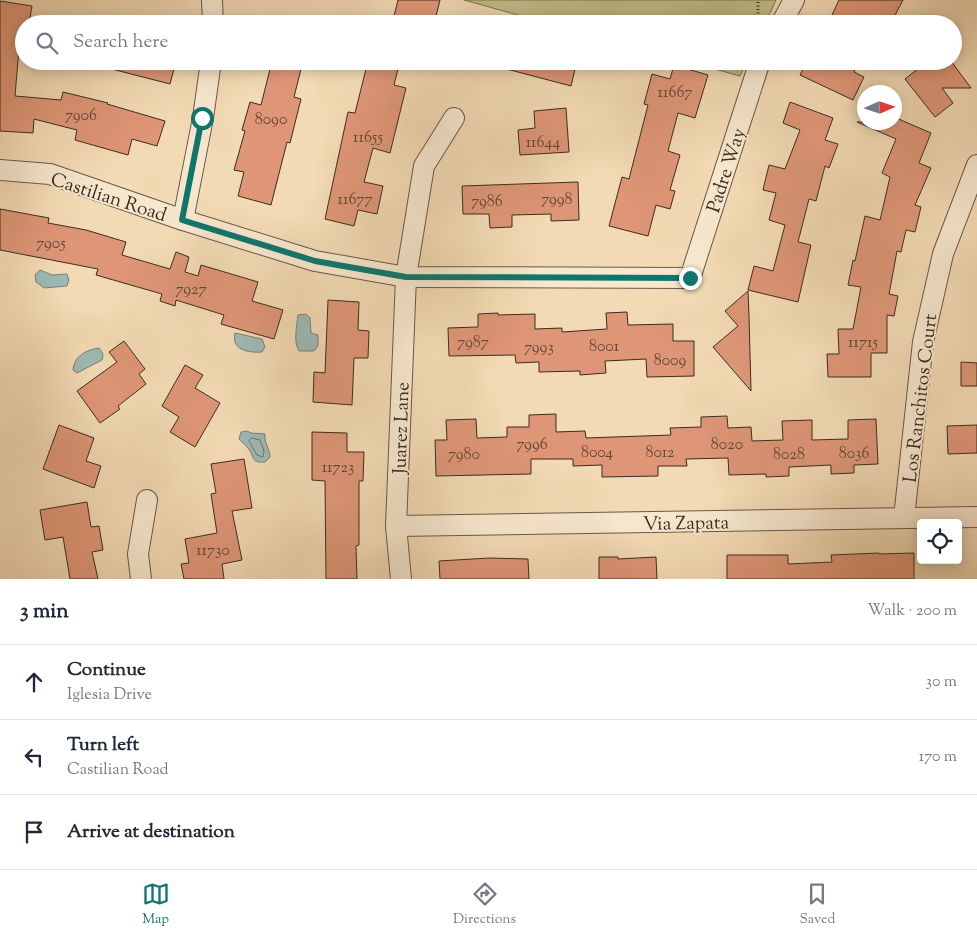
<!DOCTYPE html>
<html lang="en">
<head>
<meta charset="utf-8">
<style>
  :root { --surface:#fff; --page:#f2f2f3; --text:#1f2937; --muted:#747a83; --line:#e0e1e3; --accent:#0f766e }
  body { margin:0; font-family:"Sorts Mill Goudy",serif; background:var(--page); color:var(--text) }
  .controls { position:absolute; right:15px; bottom:15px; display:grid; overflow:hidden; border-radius:5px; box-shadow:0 2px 12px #0003 }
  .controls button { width:45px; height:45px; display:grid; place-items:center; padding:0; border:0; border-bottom:1px solid var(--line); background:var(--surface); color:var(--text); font:25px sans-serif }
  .compass { position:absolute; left:857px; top:85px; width:45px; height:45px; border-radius:50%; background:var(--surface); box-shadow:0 2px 12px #0003; rotate:87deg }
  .stop { position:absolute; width:15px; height:15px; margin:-11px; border:4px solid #0f766e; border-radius:50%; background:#fff }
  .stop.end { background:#0f766e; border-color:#fff; box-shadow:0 1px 5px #0008 }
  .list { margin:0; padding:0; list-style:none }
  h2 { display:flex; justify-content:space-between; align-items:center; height:65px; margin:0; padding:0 20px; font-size:21px }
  h2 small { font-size:16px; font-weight:400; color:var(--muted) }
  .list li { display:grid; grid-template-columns:32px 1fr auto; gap:15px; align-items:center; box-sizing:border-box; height:75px; padding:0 20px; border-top:1px solid var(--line) }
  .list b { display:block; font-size:19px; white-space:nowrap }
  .list p { margin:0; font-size:16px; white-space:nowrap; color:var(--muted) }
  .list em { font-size:16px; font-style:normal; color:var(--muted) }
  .icon { flex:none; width:28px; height:28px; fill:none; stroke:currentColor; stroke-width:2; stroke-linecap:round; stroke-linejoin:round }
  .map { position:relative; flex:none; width:977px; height:579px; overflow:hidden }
  .search { position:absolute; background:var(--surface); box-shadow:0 2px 12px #0003; left:15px; right:15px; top:15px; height:55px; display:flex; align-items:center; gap:12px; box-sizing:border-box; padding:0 18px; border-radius:28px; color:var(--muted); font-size:19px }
  .sheet { height:290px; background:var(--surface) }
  nav { display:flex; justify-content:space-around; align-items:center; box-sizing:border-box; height:70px; border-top:1px solid var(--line); background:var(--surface); font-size:14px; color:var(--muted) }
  nav a { display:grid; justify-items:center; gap:2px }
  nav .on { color:var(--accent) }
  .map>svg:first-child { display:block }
</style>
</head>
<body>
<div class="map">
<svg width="977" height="579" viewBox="0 0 977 579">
  <rect width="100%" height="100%" fill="#f2dab4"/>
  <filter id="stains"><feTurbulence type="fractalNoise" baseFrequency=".004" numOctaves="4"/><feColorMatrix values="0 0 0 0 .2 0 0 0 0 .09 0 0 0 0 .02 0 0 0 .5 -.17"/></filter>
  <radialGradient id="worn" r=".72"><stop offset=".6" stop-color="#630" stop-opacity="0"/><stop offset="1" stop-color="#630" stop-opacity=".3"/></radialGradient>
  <g fill="#c2bd88" stroke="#807454">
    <path d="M 464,0 L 776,0 L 765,24 L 550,24 Z"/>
    <path d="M 686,61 L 747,61 L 740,76 Z"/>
  </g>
  <g fill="#9db9b4" stroke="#778079">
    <path d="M 40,270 L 52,275 L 67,274 L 69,280 L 67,286 L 44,288 L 36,282 L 35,275 Z"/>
    <path d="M 306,314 L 310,318 L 311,333 L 318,335 L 318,345 L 316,349 L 313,351 L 299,351 C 293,341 297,326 298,315 Z"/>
    <path d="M 235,333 L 262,339 L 265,347 L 262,352 C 248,353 231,350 235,333 Z"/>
    <path d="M 99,348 L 103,354 L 102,360 L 77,373 L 73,370 C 74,356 86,350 99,348 Z"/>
    <path d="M 247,431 L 251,433 L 265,434 C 264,443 270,449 270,457 L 265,462 C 250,463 255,457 248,448 C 246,445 242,442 239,439 L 241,432 Z"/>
  </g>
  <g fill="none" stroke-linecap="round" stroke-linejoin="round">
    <path stroke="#6d726a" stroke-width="1" d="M 252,438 L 260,440 L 264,451 L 263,457 L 257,455 L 249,441 Z"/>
  </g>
  <g fill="#de9677" stroke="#3d2b21">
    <path d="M 398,0 L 440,0 L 434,24 L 392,24 Z"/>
    <path d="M 839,0 L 903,0 L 893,19 L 884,15 L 880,24 L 848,24 L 832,15 Z"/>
    <path d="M 0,1 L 32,6 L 29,24 L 24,24 L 24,49 L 19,48 L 15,96 L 61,100 L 63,92 L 108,103 L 107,104 L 165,121 L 157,146 L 132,139 L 128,155 L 75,140 L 77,130 L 34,119 L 33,133 L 0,131 Z"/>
    <path d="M 105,61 L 176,61 L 170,84 L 104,67 Z"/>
    <path d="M 272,61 L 303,61 L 294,97 L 301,99 L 290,143 L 287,142 L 271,205 L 238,196 L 244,172 L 234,170 L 245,131 L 242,130 L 250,102 L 261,105 Z"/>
    <path d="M 368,61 L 400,61 L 394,85 L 406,88 L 390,153 L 373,148 L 364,182 L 383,186 L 377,214 L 358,210 L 354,226 L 325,219 L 348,112 L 355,113 Z"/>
    <path d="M 500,61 L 577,61 L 571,86 L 499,67 Z"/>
    <path d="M 807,61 L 860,61 L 854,72 L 864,77 L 853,100 L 800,75 Z"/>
    <path d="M 928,61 L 951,61 L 971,88 L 942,88 L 953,103 L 935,117 L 905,79 Z"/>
    <path d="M 674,65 L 708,75 L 695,118 L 678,113 L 668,151 L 680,155 L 670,190 L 675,191 L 670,209 L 656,205 L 648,236 L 609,226 L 622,177 L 629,179 L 648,105 L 644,104 L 652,74 L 670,79 Z"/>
    <path d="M 790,102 L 833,118 L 825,140 L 838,144 L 829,168 L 825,166 L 816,201 L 809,199 L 798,242 L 811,245 L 798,302 L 748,290 L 754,266 L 773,271 L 785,225 L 769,220 L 776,193 L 763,190 L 769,165 L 785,169 L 800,130 L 783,123 Z"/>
    <path d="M 566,108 L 569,152 L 520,155 L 518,130 L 535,128 L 534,111 Z"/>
    <path d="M 894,117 L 931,133 L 919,163 L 931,168 L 915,205 L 921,207 L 915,232 L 906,230 L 901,252 L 897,251 L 889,294 L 898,296 L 894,316 L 887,315 L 887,353 L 871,353 L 871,377 L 828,377 L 827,354 L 839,354 L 838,329 L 853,329 L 861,287 L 848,285 L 853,260 L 855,261 L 865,216 L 880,220 L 890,177 L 882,173 L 896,139 L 857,122 L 894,122 Z"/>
    <path d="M 578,182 L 579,220 L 551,221 L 551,214 L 512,215 L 512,227 L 490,228 L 489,214 L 463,214 L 462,186 Z"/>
    <path d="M 0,209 L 49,218 L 48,223 L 86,230 L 126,242 L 122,255 L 170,269 L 176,252 L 189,257 L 185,272 L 198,276 L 201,265 L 258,282 L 252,301 L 283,310 L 274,339 L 221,324 L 224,315 L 176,300 L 175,306 L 160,301 L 162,294 L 96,275 L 98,269 L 0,250 Z"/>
    <path d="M 748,291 L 749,316 L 751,391 L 713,347 L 738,326 L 725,311 Z"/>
    <path d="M 328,300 L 359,302 L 358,330 L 369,331 L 368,358 L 354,358 L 352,405 L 313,402 L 314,372 L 325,373 Z"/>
    <path d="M 627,312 L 628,325 L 673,324 L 673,341 L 694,341 L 694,376 L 647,377 L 646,359 L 605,361 L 606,373 L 580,375 L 580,371 L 539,372 L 539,362 L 516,363 L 515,355 L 449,356 L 448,328 L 478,327 L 478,314 L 498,313 L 498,315 L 535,314 L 535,329 L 562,328 L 562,332 L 607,329 L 606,313 Z"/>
    <path d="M 124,341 L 145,369 L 139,374 L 146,384 L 118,406 L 120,409 L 100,423 L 77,391 L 117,362 L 109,352 Z"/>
    <path d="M 961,362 L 977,363 L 977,386 L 961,386 Z"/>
    <path d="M 185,365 L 203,375 L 195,388 L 220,403 L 195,447 L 170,432 L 179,417 L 162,406 Z"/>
    <path d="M 556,414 L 556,432 L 585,431 L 586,438 L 671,435 L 670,428 L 701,427 L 701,417 L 727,416 L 728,428 L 751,427 L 752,441 L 783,440 L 782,421 L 812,420 L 812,440 L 848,439 L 848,420 L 876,419 L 878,464 L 854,465 L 854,473 L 831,474 L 831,465 L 789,467 L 789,476 L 766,477 L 766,474 L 729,475 L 728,458 L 686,459 L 687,466 L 658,466 L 658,476 L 602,477 L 602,465 L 573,466 L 573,459 L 531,459 L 531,474 L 436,476 L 435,440 L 447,440 L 446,420 L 476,419 L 477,438 L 507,437 L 507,427 L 529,427 L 529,415 Z"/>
    <path d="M 59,425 L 94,438 L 86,461 L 101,466 L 94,488 L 43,469 Z"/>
    <path d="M 977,425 L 977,453 L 948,454 L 947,426 Z"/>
    <path d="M 312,432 L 347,433 L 347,452 L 364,452 L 363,481 L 359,481 L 359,545 L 356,546 L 357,579 L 326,579 L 325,481 L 312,480 Z"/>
    <path d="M 244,459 L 252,508 L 232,511 L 242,560 L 222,564 L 224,579 L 184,579 L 181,564 L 189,563 L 185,539 L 217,533 L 211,494 L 216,493 L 211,464 Z"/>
    <path d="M 87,502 L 91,527 L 99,526 L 103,550 L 92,552 L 98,579 L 70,579 L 63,537 L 45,540 L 40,510 Z"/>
    <path d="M 879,553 L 879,554 L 914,553 L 914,579 L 727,579 L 727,555 L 788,555 L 788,564 L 832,562 L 831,555 Z"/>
    <path d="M 599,557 L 618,557 L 618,559 L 656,557 L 657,579 L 599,579 Z"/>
    <path d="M 489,558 L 528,559 L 529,579 L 440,579 L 439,561 Z"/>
  </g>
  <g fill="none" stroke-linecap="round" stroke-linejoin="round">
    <defs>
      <g id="minor">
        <path d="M 212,0 L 213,24"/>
        <path d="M 781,24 L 794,0"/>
        <path d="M 0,170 L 50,174 L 183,220 L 315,261 L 406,277 L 690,278 L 760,61"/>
        <path d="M 183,220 L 203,118 L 211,61"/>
        <path d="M 904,518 L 923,342 L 943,254 L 977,165"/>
        <path d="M 396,526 L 977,517"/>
        <path d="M 141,579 L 138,554 L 147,500"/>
        <path d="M 401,579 L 396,526 L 406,277 L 424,166 L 454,118"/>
      </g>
    </defs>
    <use href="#minor" stroke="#6a5746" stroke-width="22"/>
    <path stroke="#3d2b21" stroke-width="3" stroke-dasharray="1 2.5" stroke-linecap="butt" d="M 758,24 L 758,0"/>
    <use href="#minor" stroke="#f7e7ce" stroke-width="20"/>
  </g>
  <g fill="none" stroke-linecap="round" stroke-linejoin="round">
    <path stroke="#0f766e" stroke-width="6" d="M 202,118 L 182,220 L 315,261 L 406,277 L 690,278"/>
  </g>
  <g text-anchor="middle" stroke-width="4" stroke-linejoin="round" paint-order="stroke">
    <g font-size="16" fill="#654636">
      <text x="675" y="97">11667</text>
      <text x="81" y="120">7906</text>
      <text x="271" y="124">8090</text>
      <text x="368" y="142">11655</text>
      <text x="543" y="147">11644</text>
      <text x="355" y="204">11677</text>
      <text x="557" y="204">7998</text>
      <text x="487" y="206">7986</text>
      <text x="51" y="248">7905</text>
      <text x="191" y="294">7927</text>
      <text x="473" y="347">7987</text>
      <text x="863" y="347">11715</text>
      <text x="604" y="351">8001</text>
      <text x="539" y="352">7993</text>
      <text x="670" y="365">8009</text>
      <text x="532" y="449">7996</text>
      <text x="727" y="449">8020</text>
      <text x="597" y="457">8004</text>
      <text x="660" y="457">8012</text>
      <text x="854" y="458">8036</text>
      <text x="464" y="459">7980</text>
      <text x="789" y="459">8028</text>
      <text x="338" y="472">11723</text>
      <text x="213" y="555">11730</text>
    </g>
    <g font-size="19" fill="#3d2b21" stroke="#f7e7ce">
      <text transform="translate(725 170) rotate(-72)" y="7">Padre Way</text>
      <text transform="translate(109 196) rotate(18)" y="7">Castilian Road</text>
      <text transform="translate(919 398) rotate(-83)" y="7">Los Ranchitos Court</text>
      <text transform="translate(400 428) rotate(-88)" y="7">Juarez Lane</text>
      <text transform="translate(686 522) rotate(-1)" y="7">Via Zapata</text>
    </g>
  </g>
  <rect width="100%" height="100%" filter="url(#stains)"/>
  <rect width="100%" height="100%" fill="url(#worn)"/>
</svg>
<div class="controls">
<button><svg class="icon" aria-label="locate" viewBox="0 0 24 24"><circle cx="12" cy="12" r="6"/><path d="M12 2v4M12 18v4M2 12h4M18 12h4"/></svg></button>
</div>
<svg class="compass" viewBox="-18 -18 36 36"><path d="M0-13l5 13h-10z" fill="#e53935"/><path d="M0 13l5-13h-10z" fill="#747a83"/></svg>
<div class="stop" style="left:202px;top:118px"></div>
<div class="stop end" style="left:690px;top:278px"></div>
<div class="search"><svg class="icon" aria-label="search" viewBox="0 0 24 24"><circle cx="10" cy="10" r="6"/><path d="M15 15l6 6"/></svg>Search here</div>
</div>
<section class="sheet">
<h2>3 min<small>Walk · 200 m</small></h2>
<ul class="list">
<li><svg class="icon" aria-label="ahead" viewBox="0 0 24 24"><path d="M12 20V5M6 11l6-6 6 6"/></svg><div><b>Continue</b><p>Iglesia Drive</p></div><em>30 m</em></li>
<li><svg class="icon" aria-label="left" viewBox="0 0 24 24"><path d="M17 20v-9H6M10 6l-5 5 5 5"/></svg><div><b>Turn left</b><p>Castilian Road</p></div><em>170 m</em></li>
<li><svg class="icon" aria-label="arrive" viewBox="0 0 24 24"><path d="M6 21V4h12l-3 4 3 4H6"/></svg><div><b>Arrive at destination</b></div></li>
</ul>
</section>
<nav>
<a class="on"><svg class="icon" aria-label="map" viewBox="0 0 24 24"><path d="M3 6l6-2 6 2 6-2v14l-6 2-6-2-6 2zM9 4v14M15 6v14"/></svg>Map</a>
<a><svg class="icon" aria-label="directions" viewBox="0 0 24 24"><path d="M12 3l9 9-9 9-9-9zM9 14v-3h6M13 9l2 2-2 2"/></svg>Directions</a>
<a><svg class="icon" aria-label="saved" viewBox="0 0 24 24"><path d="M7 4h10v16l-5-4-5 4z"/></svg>Saved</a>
</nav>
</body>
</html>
